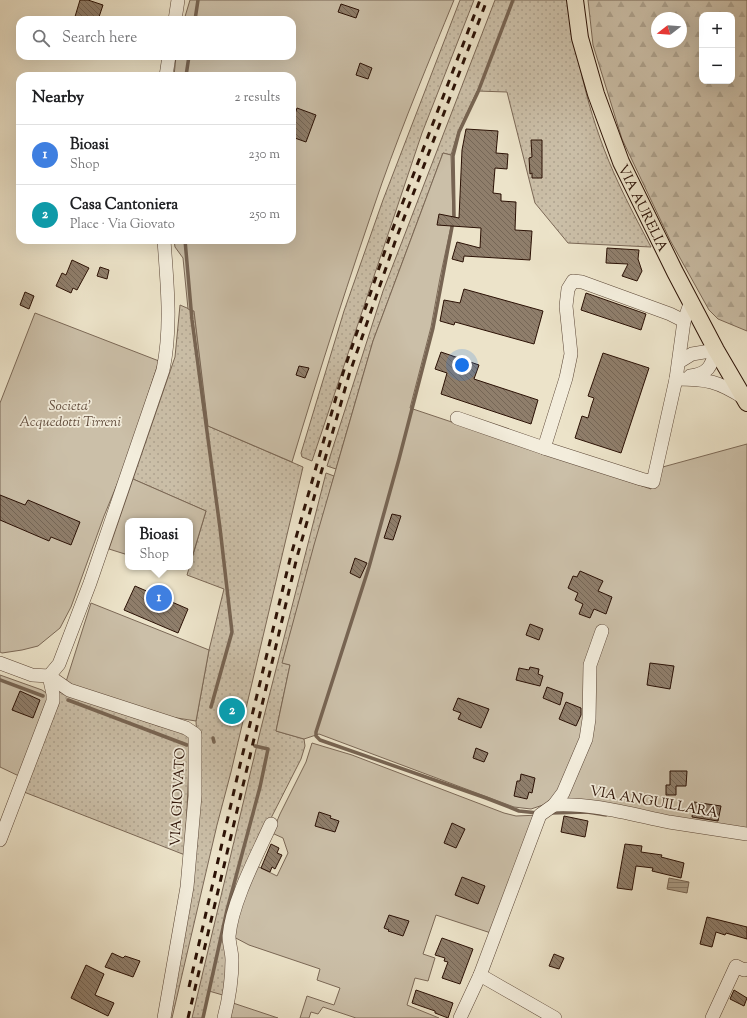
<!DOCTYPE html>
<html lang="en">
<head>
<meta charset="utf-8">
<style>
  :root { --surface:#fff; --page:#f6f6f6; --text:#202124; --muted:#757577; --line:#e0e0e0; --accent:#8f2418 }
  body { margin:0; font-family:"Sorts Mill Goudy",serif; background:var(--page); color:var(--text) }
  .controls { position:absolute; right:12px; top:12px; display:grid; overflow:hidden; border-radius:8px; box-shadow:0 4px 16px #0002 }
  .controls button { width:36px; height:36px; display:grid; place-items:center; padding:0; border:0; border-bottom:1px solid var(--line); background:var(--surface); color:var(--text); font:20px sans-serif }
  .compass { position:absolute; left:651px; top:12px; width:36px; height:36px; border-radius:50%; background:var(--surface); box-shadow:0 4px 16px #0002; rotate:253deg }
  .you { position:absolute; left:462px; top:365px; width:14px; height:14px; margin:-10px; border:3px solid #fff; border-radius:50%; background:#1a73e8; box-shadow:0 0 0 6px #1a73e833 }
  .badge { display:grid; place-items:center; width:26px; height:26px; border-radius:50%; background:var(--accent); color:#fff; font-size:13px; font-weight:700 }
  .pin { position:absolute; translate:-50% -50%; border:2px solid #fff; box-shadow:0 1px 4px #0006 }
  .popup { position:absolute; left:125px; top:518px; width:68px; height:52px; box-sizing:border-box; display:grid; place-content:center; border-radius:8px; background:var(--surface); filter:drop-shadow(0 1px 3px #0005); font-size:13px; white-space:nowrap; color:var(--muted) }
  .popup b { font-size:15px; color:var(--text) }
  .popup::after { content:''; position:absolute; left:50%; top:100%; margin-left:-8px; border:8px solid transparent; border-top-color:var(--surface) }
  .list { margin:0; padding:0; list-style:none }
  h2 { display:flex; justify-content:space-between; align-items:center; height:52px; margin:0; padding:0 16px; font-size:17px }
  h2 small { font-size:13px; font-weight:400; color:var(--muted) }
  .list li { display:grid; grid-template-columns:26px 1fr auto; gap:12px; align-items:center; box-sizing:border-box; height:60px; padding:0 16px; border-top:1px solid var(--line) }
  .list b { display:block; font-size:15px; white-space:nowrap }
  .list p { margin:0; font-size:13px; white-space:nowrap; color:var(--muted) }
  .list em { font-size:13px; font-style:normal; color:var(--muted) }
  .icon { flex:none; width:22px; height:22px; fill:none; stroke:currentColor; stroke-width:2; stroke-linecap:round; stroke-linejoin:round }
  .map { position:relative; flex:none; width:747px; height:1018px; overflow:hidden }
  .search { position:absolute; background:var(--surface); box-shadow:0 4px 16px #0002; left:16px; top:16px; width:280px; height:44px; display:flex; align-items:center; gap:10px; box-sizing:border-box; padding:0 14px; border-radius:12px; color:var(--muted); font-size:15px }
  .panel { position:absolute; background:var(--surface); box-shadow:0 4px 16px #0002; left:16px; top:72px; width:280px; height:172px; border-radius:12px }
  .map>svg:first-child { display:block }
</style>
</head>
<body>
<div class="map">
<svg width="747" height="1018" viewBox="0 0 747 1018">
  <defs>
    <pattern id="grass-dots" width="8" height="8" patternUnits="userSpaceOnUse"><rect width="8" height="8" fill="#cbbfa8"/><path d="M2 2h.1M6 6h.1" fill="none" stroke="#aea38f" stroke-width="1.8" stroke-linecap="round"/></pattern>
    <pattern id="forest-firs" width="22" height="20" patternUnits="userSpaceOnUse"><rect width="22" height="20" fill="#cbbfa8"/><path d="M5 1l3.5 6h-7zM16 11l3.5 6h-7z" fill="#aea38f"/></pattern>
    <pattern id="water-rules" width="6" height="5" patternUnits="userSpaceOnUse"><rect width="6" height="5" fill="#aa9c86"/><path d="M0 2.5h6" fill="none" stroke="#8b7e6c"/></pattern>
    <pattern id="building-back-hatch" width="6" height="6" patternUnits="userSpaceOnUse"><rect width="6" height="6" fill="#8f7e6b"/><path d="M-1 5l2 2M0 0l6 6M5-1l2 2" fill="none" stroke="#756656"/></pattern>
  </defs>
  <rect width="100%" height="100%" fill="#ece3c9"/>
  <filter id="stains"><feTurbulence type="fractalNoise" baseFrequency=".005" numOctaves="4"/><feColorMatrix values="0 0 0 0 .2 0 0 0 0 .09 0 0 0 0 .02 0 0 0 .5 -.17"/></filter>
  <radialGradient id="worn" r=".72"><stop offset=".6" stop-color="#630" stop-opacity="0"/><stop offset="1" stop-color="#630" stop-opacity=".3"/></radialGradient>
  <g fill="url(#grass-dots)" stroke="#7b6856">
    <path d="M 460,0 L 474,0 L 422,133 L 312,461 L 302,457 L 301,453 L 344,311 L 383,200 Z"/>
    <path d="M 495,0 L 570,0 C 576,63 591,124 618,182 C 628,204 640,226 651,247 L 568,243 L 535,203 L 507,92 L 477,91 L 458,132 L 451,155 L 443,153 L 373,341 L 336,469 L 327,466 L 383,291 Z"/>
    <path d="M 180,305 L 194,311 L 208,426 L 303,467 L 231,772 L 217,825 L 172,1018 L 167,1018 L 199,778 L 196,721 L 209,650 L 224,589 L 187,575 L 206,511 L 133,479 L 175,357 Z"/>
    <path d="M 326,473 L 334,476 L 283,663 L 290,665 L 276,731 L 304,739 L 305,746 L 301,759 L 268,824 L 231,910 L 226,996 L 209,991 L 203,1018 L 192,1018 L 261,728 Z"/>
    <path d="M 60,692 L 159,726 L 186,732 L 190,740 L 185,855 L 24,792 Z"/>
  </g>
  <path fill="url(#forest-firs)" stroke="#7b6856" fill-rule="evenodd" d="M 588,0 L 747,0 L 747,331 L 718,319 L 709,310 L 670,240 L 622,139 L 593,45 ZM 702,15 L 732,15 L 732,81 L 702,81 ZM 657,18 L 681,18 L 681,42 L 657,42 Z"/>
  <g fill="#cbbfa8" stroke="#7b6856">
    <path d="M 190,0 L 454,0 C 429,61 404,121 382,183 C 350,275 320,369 292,462 L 208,426 L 194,311 L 188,309 L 183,258 L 175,247 L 174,240 L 292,240 L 292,76 L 174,76 L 176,56 L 292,56 L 292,20 L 184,20 Z"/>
    <path d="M 443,153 L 451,155 L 453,217 L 440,278 L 431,327 L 410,408 L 413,409 L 651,489 L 659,468 L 747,444 L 747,832 L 549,803 L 531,809 L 514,807 L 319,734 L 304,739 L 276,731 L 290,665 L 282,663 L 314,545 L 373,341 Z"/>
    <path d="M 35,313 L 159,361 L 125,465 L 104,516 L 71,607 L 60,628 L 38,646 L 22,650 L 2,653 L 0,652 L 0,403 Z"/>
    <path d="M 133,479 L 206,511 L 190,564 L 190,521 L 128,521 L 128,555 L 109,549 Z"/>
    <path d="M 91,603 L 209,650 L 196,721 L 158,715 L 65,685 Z"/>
    <path d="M 0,675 L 42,690 L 48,694 L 50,701 L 21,777 L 0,767 Z"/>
    <path d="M 312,743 L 352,755 L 504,813 L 516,816 L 540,815 L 494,934 L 436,915 L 423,954 L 435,958 L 428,981 L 415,978 L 407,1005 L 439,1018 L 356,1018 L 323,1007 L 318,1014 L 311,1012 L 309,1018 L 300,1018 L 307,996 L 334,1005 L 340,988 L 317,980 L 320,969 L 249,945 L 232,936 L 236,918 L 257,866 L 277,876 L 288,853 L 283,838 L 272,833 L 280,814 L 306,762 Z"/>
    <path d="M 230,1002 L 278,1018 L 226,1018 Z"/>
  </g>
  <path fill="url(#water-rules)" stroke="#776452" d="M 669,878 L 689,882 L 687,893 L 667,889 Z"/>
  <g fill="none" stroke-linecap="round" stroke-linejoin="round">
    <g stroke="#776452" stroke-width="3.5">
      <path d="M 513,0 L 478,92 L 459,132 L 453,156 L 454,216 L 452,227 L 433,328 L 399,459 L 369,567 L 316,732 L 316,736 L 320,740 L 486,798 L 519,811 L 538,813"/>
      <path d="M 195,20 L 198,0"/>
      <path d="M 186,76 L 189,56"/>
      <path d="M 185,240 L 192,320 L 220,528 L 232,632 L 211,707"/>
      <path d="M 0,680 L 43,696"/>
      <path d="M 68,700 L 187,745"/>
      <path d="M 213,738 L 214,742"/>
      <path d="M 550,813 L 587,812 L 606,815"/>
      <path d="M 203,1018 L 227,910 L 260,787 L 268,749 L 255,746"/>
    </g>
  </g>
  <g fill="url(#building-back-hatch)" stroke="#2b1105">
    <path d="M 80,0 L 88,0 L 103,5 L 98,20 L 74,20 Z"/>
    <path d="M 341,4 L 359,10 L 356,18 L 338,12 Z"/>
    <path d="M 360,63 L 372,68 L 368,79 L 356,75 Z"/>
    <path d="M 297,108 L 316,115 L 306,142 L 292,137 L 292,123 Z"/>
    <path d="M 466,129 L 498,131 L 496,153 L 508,154 L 507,169 L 495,168 L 493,193 L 501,194 L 501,201 L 516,202 L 515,230 L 532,231 L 530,260 L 464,256 L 463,262 L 452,259 L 457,242 L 480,248 L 481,228 L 437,225 L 439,214 L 459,218 L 462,150 Z"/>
    <path d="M 531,140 L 542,140 L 542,178 L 532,178 L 532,173 L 530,174 L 529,158 L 532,157 Z"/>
    <path d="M 607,248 L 639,250 L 638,259 L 642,271 L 637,281 L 622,276 L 628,264 L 606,263 Z"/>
    <path d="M 72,260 L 89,268 L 77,290 L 73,288 L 71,293 L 56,286 L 62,273 L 66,275 Z"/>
    <path d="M 100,267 L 109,270 L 107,279 L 97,276 Z"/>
    <path d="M 464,289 L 543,311 L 534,344 L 455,322 L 454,325 L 440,321 L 444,300 L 460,303 Z"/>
    <path d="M 25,292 L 34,296 L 29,309 L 20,305 Z"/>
    <path d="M 586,293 L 646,314 L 641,330 L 581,310 Z"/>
    <path d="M 441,352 L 479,365 L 474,379 L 538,400 L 531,424 L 441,394 L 447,373 L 435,369 Z"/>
    <path d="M 603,353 L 649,368 L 621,453 L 575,438 L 582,416 L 588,418 L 591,407 L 594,398 L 588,396 Z"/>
    <path d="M 299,366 L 309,368 L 305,378 L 296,375 Z"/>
    <path d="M 0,495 L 25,505 L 28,500 L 80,522 L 71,545 L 51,537 L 49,541 L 0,520 Z"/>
    <path d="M 392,514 L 401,516 L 393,540 L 384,538 Z"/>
    <path d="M 355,558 L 367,563 L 360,578 L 350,573 Z"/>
    <path d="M 580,571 L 603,581 L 598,591 L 612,597 L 606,614 L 594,609 L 590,618 L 579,614 L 583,604 L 575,600 L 578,593 L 568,588 L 573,576 L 577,577 Z"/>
    <path d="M 135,586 L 188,609 L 178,633 L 124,610 Z"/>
    <path d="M 530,624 L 543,629 L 539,640 L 526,635 Z"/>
    <path d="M 650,663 L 674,666 L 670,689 L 647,685 Z"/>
    <path d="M 530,667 L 539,669 L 538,674 L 543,676 L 540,686 L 516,680 L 519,668 L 529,670 Z"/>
    <path d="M 547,687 L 563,693 L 560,705 L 543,698 Z"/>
    <path d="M 20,691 L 40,700 L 33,718 L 12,710 Z"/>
    <path d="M 458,698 L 489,709 L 481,728 L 458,719 L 461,713 L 453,710 Z"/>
    <rect x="227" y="700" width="9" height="17"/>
    <path d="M 566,702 L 581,708 L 581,715 L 576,726 L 559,719 Z"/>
    <path d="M 476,748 L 488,753 L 484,762 L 473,758 Z"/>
    <path d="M 670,771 L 687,771 L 686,786 L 676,786 L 676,795 L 666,795 L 666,785 L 670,785 Z"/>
    <path d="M 521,774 L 535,778 L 532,793 L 529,792 L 527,799 L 514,796 L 517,781 L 520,781 Z"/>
    <path d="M 694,802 L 721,806 L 718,821 L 692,817 Z"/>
    <path d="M 319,812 L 331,816 L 330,818 L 339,821 L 335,832 L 315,826 Z"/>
    <path d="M 564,816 L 588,821 L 585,837 L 561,832 Z"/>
    <path d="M 452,823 L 465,829 L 456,848 L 444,843 Z"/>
    <path d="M 271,844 L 279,848 L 277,853 L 282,855 L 275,869 L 272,867 L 270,872 L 261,868 Z"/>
    <path d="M 625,844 L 642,846 L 641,852 L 662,855 L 661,857 L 684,863 L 681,878 L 652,871 L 653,868 L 636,866 L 632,890 L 617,888 Z"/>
    <path d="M 462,877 L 485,886 L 478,904 L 455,895 Z"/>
    <path d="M 389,915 L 409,921 L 403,936 L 388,931 L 389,930 L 384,928 Z"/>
    <path d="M 707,917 L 747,927 L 747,939 L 726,933 L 725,935 L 716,932 L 712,947 L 700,944 Z"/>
    <path d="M 442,938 L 473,949 L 460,984 L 442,978 L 448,962 L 444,961 L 445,958 L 435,955 Z"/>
    <path d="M 112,953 L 123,958 L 125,956 L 140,961 L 133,977 L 105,967 Z"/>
    <path d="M 554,954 L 564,958 L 559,969 L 549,966 Z"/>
    <path d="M 86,965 L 104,974 L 95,995 L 114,1003 L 108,1016 L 71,998 Z"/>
    <path d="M 416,990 L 453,1003 L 448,1018 L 435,1013 L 435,1011 L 412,1003 Z"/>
    <path d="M 734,990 L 747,998 L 744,1006 L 730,999 Z"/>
  </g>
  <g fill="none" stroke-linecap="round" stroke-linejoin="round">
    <defs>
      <g id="minor">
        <path d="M 175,20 L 178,0"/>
        <path d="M 166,76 L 169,56"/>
        <path d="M 679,362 L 692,354 L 716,350"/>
        <path d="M 690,376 C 708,374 711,367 716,350"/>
        <path d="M 676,379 C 707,379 718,381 744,398"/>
        <path d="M 457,418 L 544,448 L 641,479 L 653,482 L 676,379 L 684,321 L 691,301"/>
        <path d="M 544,448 L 566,378 L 571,354 L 566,306 L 568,289 L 573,281 L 582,282 L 670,314 L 684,321"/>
        <path d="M 0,663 L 32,675 L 49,676"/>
        <path d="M 49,676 L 59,664 L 90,583 L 163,370 C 172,327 167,283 164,240"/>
        <path d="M 49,676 L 69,690 L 186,728 L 195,734 L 195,796 L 187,887 L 164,1018"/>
        <path d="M 554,805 C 593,803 630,814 669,822 C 695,826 721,830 747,834"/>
        <path d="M 0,840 L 53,701 L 53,694 L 49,676"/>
        <path d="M 480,975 L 555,1018"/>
        <path d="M 224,1018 C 229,999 232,980 232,960 C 232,952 229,944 229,936 C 232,902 257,855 271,824"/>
        <path d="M 460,1018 L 480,975 L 540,815 L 554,805 L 563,793 L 586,739 L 589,719 L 590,665 L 602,631"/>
        <path d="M 712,1018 L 736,966 L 744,970 L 747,969"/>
      </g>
      <g id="major">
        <path id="s1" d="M 575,0 L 580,38 L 596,94 L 621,162 L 675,272 L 716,350 L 747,403"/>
      </g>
    </defs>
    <use href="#minor" stroke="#5b4636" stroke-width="14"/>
    <use href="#major" stroke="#2b1105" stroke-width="18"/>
    <use href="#minor" stroke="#f3eddc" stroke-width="13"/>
    <use href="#major" stroke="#ece3c9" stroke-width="16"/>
    <g stroke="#2b1105" stroke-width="3" stroke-dasharray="7 7" stroke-linecap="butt">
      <path d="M 189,987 L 240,765 L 291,555 L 343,373 L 390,236 L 480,0"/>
      <path d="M 188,1018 L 297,557 L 349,375 L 396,239 L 487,0"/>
    </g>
  </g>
  <g text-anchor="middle" stroke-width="3.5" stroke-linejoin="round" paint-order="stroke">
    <g font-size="14" fill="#2b1105" stroke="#f3eddc">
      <text dy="5" stroke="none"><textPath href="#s1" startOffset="220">VIA AURELIA</textPath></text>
      <text transform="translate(177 797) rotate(-87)" y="5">VIA GIOVATO</text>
      <text transform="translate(654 801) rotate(10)" y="5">VIA ANGUILLARA</text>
    </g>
    <g font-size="14" font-style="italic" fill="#634e3e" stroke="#f3eddc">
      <text x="70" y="410">Societa'<tspan x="70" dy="16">Acquedotti Tirreni</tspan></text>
    </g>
  </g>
  <rect width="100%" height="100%" filter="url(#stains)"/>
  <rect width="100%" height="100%" fill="url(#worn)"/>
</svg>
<div class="controls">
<button>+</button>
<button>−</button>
</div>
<svg class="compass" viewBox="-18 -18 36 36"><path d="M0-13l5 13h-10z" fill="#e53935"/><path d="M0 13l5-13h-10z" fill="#757577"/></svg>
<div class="you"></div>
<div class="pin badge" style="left:159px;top:598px;background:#3f7fe0">1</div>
<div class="popup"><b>Bioasi</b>Shop</div>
<div class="pin badge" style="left:232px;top:711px;background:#0f9aa8">2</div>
<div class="search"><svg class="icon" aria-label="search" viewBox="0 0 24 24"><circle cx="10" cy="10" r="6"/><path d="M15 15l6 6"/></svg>Search here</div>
<section class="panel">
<h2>Nearby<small>2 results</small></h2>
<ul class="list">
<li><span class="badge" style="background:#3f7fe0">1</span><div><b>Bioasi</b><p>Shop</p></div><em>230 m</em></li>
<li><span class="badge" style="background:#0f9aa8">2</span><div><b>Casa Cantoniera</b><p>Place · Via Giovato</p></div><em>250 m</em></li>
</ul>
</section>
</div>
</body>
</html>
